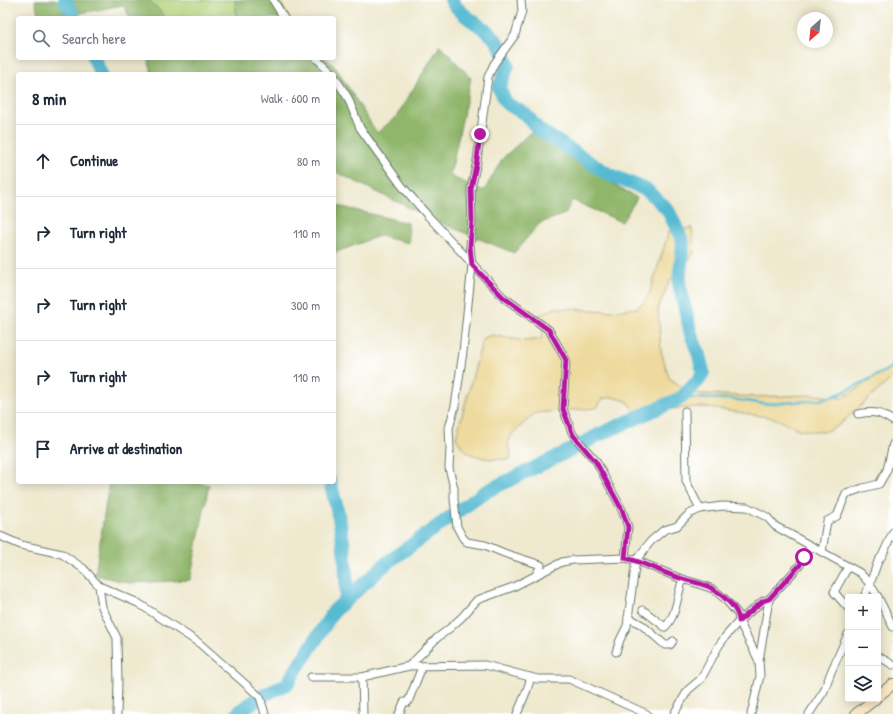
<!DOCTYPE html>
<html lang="en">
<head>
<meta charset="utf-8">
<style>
  :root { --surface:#fff; --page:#f6f6f7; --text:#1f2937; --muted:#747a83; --line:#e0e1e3 }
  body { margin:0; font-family:"Patrick Hand",sans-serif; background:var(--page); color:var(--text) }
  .controls { position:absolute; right:12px; bottom:12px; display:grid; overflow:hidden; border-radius:4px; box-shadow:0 2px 10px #0003 }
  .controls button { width:36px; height:36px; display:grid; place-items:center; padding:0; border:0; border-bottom:1px solid var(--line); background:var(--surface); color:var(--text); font:20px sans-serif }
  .compass { position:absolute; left:797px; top:12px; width:36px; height:36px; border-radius:50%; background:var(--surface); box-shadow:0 2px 10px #0003; rotate:207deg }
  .stop { position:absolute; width:12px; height:12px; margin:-9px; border:3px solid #b5179e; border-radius:50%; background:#fff }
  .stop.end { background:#b5179e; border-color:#fff; box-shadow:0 1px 4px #0008 }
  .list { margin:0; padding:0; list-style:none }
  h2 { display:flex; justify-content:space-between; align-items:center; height:52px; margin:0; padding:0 16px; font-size:17px }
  h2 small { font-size:13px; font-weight:400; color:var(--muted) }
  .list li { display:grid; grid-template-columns:26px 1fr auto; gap:12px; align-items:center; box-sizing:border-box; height:72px; padding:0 16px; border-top:1px solid var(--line) }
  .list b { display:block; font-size:15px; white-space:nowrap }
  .list em { font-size:13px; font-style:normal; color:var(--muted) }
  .icon { flex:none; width:22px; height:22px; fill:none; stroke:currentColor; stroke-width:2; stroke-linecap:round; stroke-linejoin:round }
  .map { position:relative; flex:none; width:893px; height:714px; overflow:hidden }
  .search { position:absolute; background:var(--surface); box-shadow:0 2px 10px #0003; left:16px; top:16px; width:320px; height:44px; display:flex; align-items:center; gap:10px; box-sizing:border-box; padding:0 14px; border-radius:4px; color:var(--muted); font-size:15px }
  .panel { position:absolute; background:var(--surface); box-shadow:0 2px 10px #0003; left:16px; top:72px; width:320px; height:412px; border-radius:4px }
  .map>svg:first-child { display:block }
</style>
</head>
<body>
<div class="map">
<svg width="893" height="714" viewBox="0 0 893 714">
  <rect width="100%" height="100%" fill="#fff"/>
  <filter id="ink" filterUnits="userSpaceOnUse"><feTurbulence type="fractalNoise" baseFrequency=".025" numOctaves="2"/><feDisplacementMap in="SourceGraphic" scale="8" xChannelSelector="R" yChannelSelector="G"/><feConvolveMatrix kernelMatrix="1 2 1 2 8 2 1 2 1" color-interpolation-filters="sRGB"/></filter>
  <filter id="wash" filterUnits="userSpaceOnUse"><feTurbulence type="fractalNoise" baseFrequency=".012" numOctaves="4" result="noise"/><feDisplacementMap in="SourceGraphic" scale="16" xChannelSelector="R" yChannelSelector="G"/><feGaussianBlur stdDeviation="0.9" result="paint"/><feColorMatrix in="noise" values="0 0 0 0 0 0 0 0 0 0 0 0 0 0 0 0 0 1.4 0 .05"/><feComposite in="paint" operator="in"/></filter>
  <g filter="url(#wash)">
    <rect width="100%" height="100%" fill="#efe9cf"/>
    <path fill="#b4d47b" stroke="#6a8858" d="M 149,0 L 235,0 L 236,13 L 235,18 L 167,18 Z"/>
    <g fill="#8fb66b" stroke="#577a50">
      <path d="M 35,0 L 149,0 L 167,18 L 130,18 L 123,5 L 55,18 L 39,18 Z"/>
      <path d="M 235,0 L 279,0 L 289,18 L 235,18 L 236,13 Z"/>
      <path d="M 440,45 L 471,78 L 450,176 L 484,191 L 502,159 L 532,131 L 577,162 L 637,198 L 622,222 L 572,200 L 565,214 L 540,223 L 514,253 L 436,221 L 334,171 L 334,74 L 152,74 L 148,58 L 326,58 L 336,68 L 377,133 L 396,117 Z"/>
      <path d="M 334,205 L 408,223 L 409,243 L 379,236 L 334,253 Z"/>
      <path d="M 109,482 L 195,482 L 209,485 L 190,580 L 130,583 L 95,575 Z"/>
    </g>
    <path fill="#eeda9e" stroke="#868c69" d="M 692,228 L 694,254 L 670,280 L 658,308 L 661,351 L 669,378 L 691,393 L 755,397 L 813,395 L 843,398 L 890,367 L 893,364 L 893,375 L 890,380 L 838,426 L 824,432 L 800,430 L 774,418 L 703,407 L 634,411 L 627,401 L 612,397 L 602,399 L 597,408 L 535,413 L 512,434 L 508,443 L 511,453 L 510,459 C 498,461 475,458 466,451 C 462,448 459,442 456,438 L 483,338 L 492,335 L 525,341 L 541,339 L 543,329 L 539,320 L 540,315 L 555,308 L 610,311 L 637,308 L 645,301 L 650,292 L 669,231 Z"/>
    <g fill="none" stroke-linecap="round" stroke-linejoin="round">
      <path stroke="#54bad2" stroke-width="2.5" d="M 681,398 L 731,399 L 766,404 L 821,400 L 842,393 L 893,367"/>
      <g stroke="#54bad2" stroke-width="14">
        <path d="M 65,0 L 74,18"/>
        <path d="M 94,58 L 101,74"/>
        <path d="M 330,482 C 341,520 348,561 346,600"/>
        <path d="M 237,714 L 241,710 L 260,697 L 287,684 L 334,611 L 388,562 L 485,492 L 581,445 L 596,436 L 681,398 L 699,380 L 703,372 L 699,355 L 691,334 L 679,283 L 683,242 L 668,210 L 647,190 L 608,174 L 574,152 L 539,130 L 525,114 L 506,103 L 499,88 L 508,65 C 504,53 497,39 487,31 C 473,21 460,14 451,0"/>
      </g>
    </g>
  </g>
  <g filter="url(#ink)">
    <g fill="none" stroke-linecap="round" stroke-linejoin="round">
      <defs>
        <g id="street">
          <path d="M 273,0 L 284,18"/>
          <path d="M 521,0 L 522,11 L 515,35 L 494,64 L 488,77 L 477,161 L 471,189 L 472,220 L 470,246 L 472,265 L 463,352 L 455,406 L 449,428 L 450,449 L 449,468 L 454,488 L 454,499 L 457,527 L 463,538 L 467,542 L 485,545 L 504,553 L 541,565 L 535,577"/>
          <path d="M 316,58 L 333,74"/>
          <path d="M 334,76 L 348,98 L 360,128 L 402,186 L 428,216 L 503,297 L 549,330 L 566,360 L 563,409 L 573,435 L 596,461 L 622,510 L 628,527 L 625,558"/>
          <path d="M 685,411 L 686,481 L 700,509"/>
          <path d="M 858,414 C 875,411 879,412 893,421"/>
          <path d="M 0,536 L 21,545 L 62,554 L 84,569 L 99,586 L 138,603 L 199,643 L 260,697 L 265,714"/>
          <path d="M 822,552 L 827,521 L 837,516 L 846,494 L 863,488 L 879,484 L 887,470 L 893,444"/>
          <path d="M 99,586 L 102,607 L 117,638 L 118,683 L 117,714"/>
          <path d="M 864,597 L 870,584 L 878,561 L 882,556 L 893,532"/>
          <path d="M 878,597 L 893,627"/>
          <path d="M 848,608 L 834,592 L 848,567"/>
          <path d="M 643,610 L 665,627 C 677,616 677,594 683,579"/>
          <path d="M 628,617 L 642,625 L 665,645 L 670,645 L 673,641"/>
          <path d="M 616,652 L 620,640 L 627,626 L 636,560 L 651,541 L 664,530 L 677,526 L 689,514 L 700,509 L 722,506 L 747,507 L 767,517 L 775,526 L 860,573 L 870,584 L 878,597"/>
          <path d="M 878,656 L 893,665"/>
          <path d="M 759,661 L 769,599 L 800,565 L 811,546"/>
          <path d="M 409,666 L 437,638 L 450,628 L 462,617 L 477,600 L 513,587 L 562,562 L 573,560 L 625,558 L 635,560 L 679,578 L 699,584 L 713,589 L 724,598 L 738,614 L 739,621 L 759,661 L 760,676 L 751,714"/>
          <path d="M 311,677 L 362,677 L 409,666 L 485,665 L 537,679 L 569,679 L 647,714"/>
          <path d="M 362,677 L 363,714"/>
          <path d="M 399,714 L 404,702 L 408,702 L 422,667"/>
          <path d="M 517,714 L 527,690 L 531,677"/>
          <path d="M 674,714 L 688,690 L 701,679 L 718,647 L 725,637 L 739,621 L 763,601 L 769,599"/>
          <path d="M 809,714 L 824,691 L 831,672 L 848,634"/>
        </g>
        <g id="secondary">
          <path d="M 878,696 L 893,684"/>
          <path d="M 856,714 L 875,699"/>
        </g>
      </defs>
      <use href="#street" stroke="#68796a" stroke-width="9"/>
      <use href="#secondary" stroke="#68796a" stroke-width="12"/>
      <use href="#street" stroke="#fff" stroke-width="7"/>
      <use href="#secondary" stroke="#fbe6c4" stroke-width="10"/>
    </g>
  </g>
  <g fill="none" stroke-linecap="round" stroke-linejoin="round" filter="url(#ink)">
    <path stroke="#b5179e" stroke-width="5" d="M 480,134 L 477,160 L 471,189 L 472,220 L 470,246 L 472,265 L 503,297 L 549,330 L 566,360 L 563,409 L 573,435 L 596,462 L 622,510 L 628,527 L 625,558 C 645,562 662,573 680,578 C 691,582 703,583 713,589 C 723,595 739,609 739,621 L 763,601 L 769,599 L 800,565 L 804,557"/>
  </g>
</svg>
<div class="controls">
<button>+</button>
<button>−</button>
<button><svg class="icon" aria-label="layers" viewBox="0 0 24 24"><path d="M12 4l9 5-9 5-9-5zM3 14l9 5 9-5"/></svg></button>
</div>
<svg class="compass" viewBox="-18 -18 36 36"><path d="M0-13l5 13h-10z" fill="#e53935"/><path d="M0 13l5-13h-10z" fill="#747a83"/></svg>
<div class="stop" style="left:804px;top:557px"></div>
<div class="stop end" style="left:480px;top:134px"></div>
<div class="search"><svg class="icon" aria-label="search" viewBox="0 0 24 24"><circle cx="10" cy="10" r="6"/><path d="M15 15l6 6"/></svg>Search here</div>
<section class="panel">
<h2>8 min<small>Walk · 600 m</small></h2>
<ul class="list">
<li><svg class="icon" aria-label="ahead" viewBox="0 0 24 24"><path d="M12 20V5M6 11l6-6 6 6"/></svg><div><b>Continue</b></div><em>80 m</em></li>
<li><svg class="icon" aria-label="right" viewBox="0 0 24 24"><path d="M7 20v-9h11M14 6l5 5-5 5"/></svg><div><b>Turn right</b></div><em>110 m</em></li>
<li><svg class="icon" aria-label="right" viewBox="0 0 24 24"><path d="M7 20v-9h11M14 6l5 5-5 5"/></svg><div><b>Turn right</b></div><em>300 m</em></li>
<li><svg class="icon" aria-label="right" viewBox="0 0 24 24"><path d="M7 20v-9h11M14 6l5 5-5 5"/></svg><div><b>Turn right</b></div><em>110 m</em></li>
<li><svg class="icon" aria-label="arrive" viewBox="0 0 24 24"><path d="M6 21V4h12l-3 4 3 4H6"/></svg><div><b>Arrive at destination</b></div></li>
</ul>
</section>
</div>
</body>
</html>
